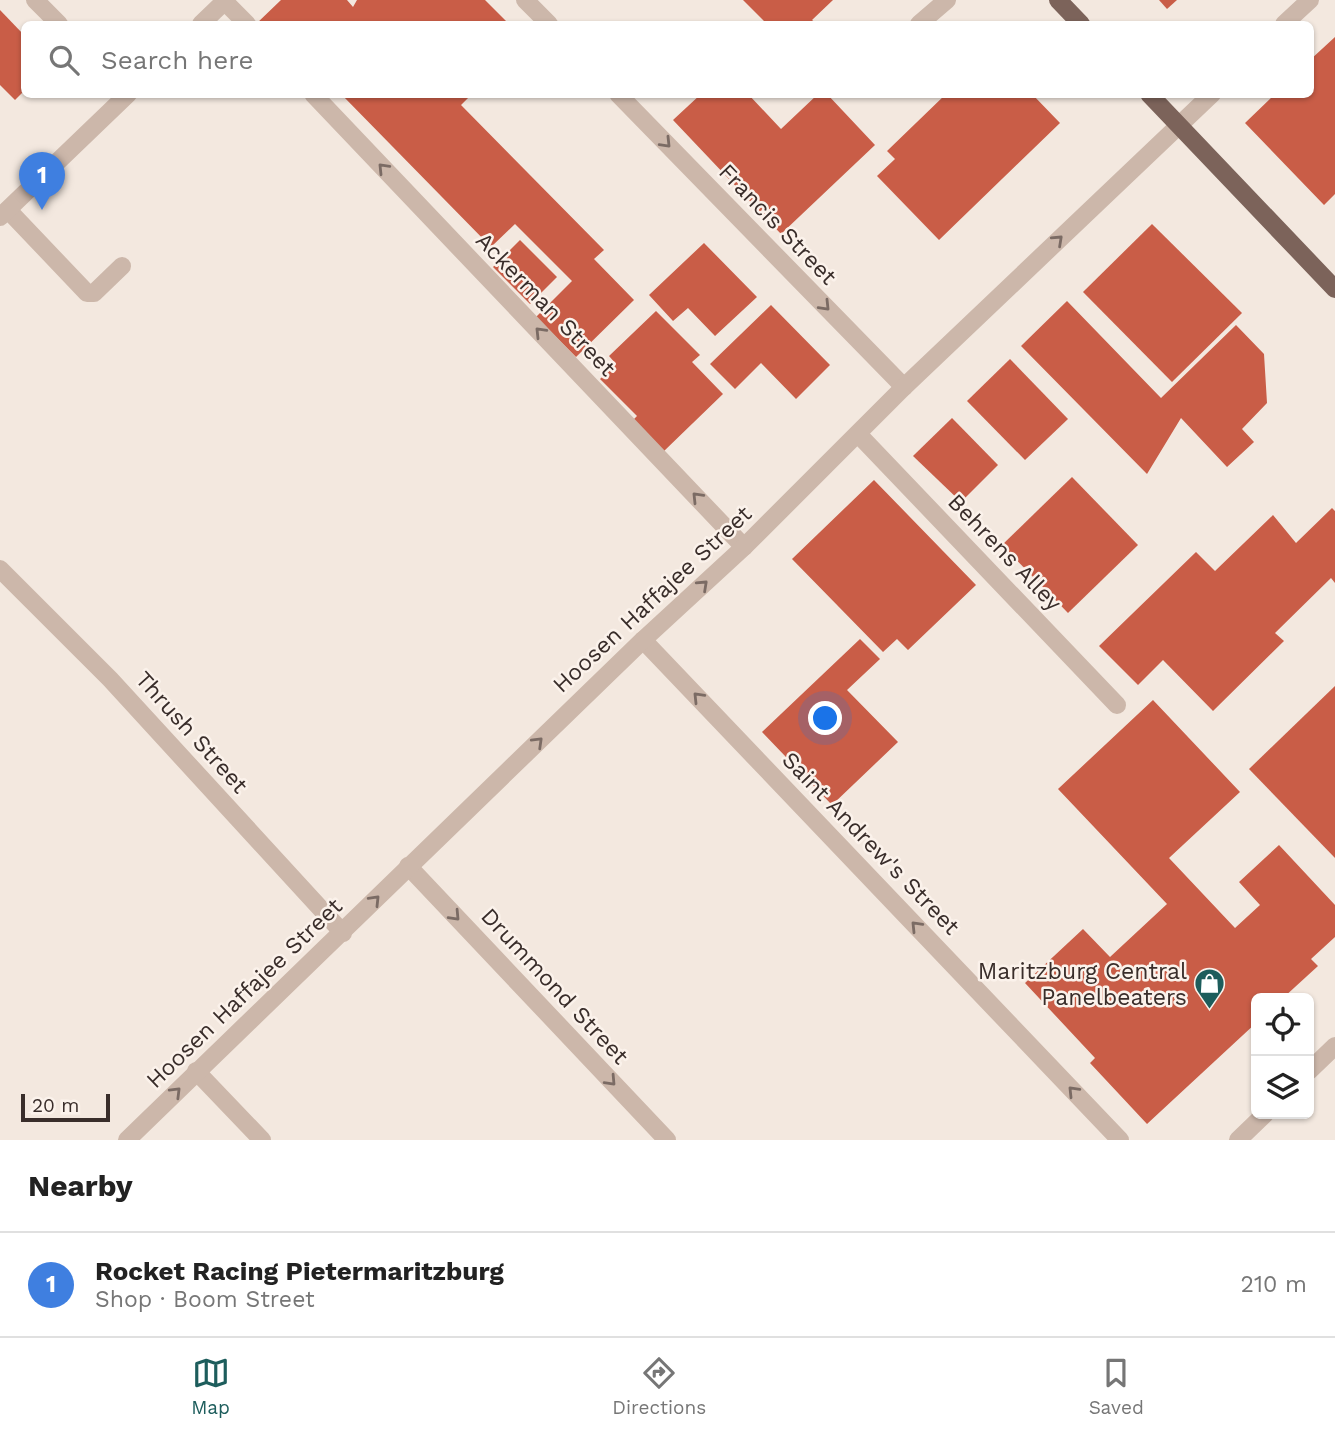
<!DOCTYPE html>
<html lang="en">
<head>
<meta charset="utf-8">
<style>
  :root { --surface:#fff; --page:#f6f6f6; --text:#222; --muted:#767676; --line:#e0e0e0; --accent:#1d5d5c }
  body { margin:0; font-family:"Work Sans",sans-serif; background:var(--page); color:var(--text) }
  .controls { position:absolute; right:21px; bottom:21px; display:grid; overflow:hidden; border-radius:10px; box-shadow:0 2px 5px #0004 }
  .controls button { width:63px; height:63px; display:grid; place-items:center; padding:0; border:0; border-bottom:2px solid var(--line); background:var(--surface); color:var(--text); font:35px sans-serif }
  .scale { position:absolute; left:21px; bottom:18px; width:89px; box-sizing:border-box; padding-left:7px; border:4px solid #392d2a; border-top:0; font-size:19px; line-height:24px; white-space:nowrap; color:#392d2a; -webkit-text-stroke:5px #fbf2eb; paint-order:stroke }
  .you { position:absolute; left:826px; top:719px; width:24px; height:24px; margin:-18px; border:5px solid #fff; border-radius:50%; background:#1a73e8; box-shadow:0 0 0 10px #1a73e833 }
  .badge { display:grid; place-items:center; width:46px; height:46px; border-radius:50%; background:var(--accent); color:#fff; font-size:23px; font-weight:700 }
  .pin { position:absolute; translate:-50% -58px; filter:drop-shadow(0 2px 4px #0008) }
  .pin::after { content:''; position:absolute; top:37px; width:24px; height:21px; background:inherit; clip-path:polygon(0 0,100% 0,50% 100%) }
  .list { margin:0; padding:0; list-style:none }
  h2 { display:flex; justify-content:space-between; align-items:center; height:91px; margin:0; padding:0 28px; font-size:30px }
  h2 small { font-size:23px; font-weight:400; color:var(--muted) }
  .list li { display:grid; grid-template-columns:46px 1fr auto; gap:21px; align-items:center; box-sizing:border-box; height:105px; padding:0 28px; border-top:2px solid var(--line) }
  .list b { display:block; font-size:26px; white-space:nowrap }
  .list p { margin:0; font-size:23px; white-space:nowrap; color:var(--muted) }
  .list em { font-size:23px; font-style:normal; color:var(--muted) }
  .icon { flex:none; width:38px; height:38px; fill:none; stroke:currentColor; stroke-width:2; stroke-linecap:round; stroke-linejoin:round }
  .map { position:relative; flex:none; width:1335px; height:1140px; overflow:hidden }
  .search { position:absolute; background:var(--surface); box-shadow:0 2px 5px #0004; left:21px; right:21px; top:21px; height:77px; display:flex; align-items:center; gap:18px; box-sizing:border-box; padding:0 24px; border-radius:10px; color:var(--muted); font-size:26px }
  .sheet { height:196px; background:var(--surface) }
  nav { display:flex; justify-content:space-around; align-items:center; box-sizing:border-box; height:98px; border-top:2px solid var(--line); background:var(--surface); font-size:19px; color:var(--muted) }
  nav a { display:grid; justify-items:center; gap:4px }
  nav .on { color:var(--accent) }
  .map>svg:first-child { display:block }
</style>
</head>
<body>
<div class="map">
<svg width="1335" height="1140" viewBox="0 0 1335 1140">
  <rect width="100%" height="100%" fill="#f3e8df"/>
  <g fill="#c95d47">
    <path d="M 281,0 L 347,0 L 353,7 L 357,0 L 485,0 L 509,24 L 256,24 Z"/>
    <path d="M 743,0 L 833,0 L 812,20 L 817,24 L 767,24 Z"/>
    <path d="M 1159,0 L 1177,0 L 1167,9 Z"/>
    <path d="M 0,10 L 24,35 L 24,91 L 15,100 L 0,85 Z"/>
    <path d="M 1335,37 L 1335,194 L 1324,205 L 1245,123 L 1275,94 L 1310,94 L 1310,60 Z"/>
    <path d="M 341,94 L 472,94 L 461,105 L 604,250 L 594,259 L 634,300 L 576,357 L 536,317 L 572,281 L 515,224 L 491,247 Z"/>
    <path d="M 701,94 L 748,94 L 781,129 L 818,94 L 827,94 L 875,145 L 781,234 L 673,120 Z"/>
    <path d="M 946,94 L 1032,94 L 1060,123 L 939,240 L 877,176 L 895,159 L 887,151 Z"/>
    <path d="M 1152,224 L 1242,313 L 1172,382 L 1083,292 Z"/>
    <path d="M 520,240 L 557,277 L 530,304 L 493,267 Z"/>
    <path d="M 704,243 L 757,297 L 715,336 L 688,308 L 673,321 L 649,295 Z"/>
    <path d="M 1067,301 L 1161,398 L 1236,325 L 1264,354 L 1267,403 L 1242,429 L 1254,442 L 1227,467 L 1181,418 L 1147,474 L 1021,346 Z"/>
    <path d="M 771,305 L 830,365 L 796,399 L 761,363 L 735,389 L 710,364 Z"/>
    <path d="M 656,311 L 700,355 L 692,362 L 723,394 L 663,452 L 632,421 L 637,416 L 600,379 L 616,364 L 609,356 Z"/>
    <path d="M 1010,359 L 1068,419 L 1025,460 L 967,401 Z"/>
    <path d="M 952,418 L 998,465 L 961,502 L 913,456 Z"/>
    <path d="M 1072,477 L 1138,545 L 1068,613 L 1002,545 Z"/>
    <path d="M 874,480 L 976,585 L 908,650 L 897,639 L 883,652 L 792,559 Z"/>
    <path d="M 1332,508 L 1335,511 L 1335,583 L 1331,578 L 1275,633 L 1284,641 L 1213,711 L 1163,660 L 1138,685 L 1099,646 L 1196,552 L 1215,571 L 1273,515 L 1296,543 Z"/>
    <path d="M 860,639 L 880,659 L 847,690 L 898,742 L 832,805 L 762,732 Z"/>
    <path d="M 1335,686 L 1335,858 L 1249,769 Z"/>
    <path d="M 1153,700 L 1240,792 L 1169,858 L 1235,928 L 1260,905 L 1239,882 L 1279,845 L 1335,905 L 1335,937 L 1311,959 L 1318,966 L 1283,998 L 1256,998 L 1256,1023 L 1147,1124 L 1090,1063 L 1095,1058 L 1025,983 L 1083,929 L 1110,957 L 1167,904 L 1058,789 Z"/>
  </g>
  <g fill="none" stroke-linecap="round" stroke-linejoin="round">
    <g stroke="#ccb7aa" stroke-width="18">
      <path d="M 35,0 L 59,24"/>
      <path d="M 525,0 L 549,24"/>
      <path d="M 225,2 L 247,24"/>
      <path d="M 201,24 L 226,0"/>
      <path d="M 919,24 L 947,0"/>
      <path d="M 1284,24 L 1310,0"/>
      <path d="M 313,94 L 744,547"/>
      <path d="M 618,94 L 904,387"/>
      <path d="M 8,210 L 87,293 L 94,293 L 122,266"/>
      <path d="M 0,217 L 128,94"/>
      <path d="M 858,434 L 1117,705"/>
      <path d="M 0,569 L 110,679 L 343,933"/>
      <path d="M 643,640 L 1120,1140"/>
      <path d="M 408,866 L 667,1140"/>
      <path d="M 196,1071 L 262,1140"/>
      <path d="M 1309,1071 L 1335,1046"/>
      <path d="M 127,1140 L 643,640 L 744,547 L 904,387 L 1212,94"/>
      <path d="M 1238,1140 L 1265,1114"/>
    </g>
    <g stroke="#7c635a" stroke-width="18">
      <path d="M 1058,0 L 1081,24"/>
      <path d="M 1149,94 L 1335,289"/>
    </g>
  </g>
  <defs><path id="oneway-chevron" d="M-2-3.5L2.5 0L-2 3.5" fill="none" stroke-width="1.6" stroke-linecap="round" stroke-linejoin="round" transform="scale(1.75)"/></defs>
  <g stroke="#7b6b64">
    <use href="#oneway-chevron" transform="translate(666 143) rotate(46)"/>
    <use href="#oneway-chevron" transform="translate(383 168) rotate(-134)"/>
    <use href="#oneway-chevron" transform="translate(1058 240) rotate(-43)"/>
    <use href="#oneway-chevron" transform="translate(825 306) rotate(46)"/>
    <use href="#oneway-chevron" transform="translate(540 332) rotate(-134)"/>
    <use href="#oneway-chevron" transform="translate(697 497) rotate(-134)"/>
    <use href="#oneway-chevron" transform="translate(703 585) rotate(-43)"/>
    <use href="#oneway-chevron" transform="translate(698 697) rotate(-134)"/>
    <use href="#oneway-chevron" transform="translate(538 742) rotate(-44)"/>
    <use href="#oneway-chevron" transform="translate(375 900) rotate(-46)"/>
    <use href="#oneway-chevron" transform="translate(455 916) rotate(47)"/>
    <use href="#oneway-chevron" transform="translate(916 926) rotate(-134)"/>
    <use href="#oneway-chevron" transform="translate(611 1081) rotate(47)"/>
    <use href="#oneway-chevron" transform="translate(1073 1091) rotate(-134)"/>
    <use href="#oneway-chevron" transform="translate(176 1092) rotate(-45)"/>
  </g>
  <defs>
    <symbol id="shop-pin" viewBox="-11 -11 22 30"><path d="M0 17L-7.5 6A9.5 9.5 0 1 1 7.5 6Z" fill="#1d5d5c" stroke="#fbf2eb"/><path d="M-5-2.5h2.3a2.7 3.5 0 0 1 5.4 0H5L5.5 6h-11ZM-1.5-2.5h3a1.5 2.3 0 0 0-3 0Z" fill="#fff"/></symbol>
  </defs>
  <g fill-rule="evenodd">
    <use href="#shop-pin" x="1192" y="966" width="35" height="47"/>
  </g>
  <g text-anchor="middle" stroke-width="5" stroke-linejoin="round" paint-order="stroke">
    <g font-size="23" fill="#392d2a" stroke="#fbf2eb">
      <text transform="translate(778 224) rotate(46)" y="8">Francis Street</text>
      <text transform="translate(546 304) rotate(46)" y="8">Ackerman Street</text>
      <text transform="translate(1005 552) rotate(46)" y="8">Behrens Alley</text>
      <text transform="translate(652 599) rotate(-43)" y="8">Hoosen Haffajee Street</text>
      <text transform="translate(192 732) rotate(48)" y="8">Thrush Street</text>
      <text transform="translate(871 843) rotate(46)" y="8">Saint Andrew's Street</text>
      <text transform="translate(555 986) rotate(47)" y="8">Drummond Street</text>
      <text transform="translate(244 993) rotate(-44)" y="8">Hoosen Haffajee Street</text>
    </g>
    <g font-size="23" fill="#392d2a" stroke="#fbf2eb" text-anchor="end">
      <text x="1187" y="979">Maritzburg Central<tspan x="1187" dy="26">Panelbeaters</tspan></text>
    </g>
  </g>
</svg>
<div class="controls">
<button><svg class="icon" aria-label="locate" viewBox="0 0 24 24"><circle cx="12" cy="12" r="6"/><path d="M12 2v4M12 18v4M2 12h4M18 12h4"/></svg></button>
<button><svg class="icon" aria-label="layers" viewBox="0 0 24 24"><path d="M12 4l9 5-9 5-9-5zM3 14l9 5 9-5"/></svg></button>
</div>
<div class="scale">20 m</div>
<div class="you"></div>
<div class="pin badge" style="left:42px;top:210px;background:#3f7fe0">1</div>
<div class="search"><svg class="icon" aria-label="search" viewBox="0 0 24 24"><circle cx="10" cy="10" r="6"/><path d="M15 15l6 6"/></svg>Search here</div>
</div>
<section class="sheet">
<h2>Nearby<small></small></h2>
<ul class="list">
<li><span class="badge" style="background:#3f7fe0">1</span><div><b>Rocket Racing Pietermaritzburg</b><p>Shop · Boom Street</p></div><em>210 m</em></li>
</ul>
</section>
<nav>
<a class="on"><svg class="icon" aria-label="map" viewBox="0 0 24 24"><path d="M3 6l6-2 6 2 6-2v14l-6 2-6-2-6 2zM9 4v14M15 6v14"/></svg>Map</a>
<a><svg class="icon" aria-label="directions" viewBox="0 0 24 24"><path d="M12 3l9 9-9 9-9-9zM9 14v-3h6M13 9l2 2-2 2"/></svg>Directions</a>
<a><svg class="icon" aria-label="saved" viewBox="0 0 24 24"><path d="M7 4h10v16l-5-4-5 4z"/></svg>Saved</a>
</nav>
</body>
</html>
